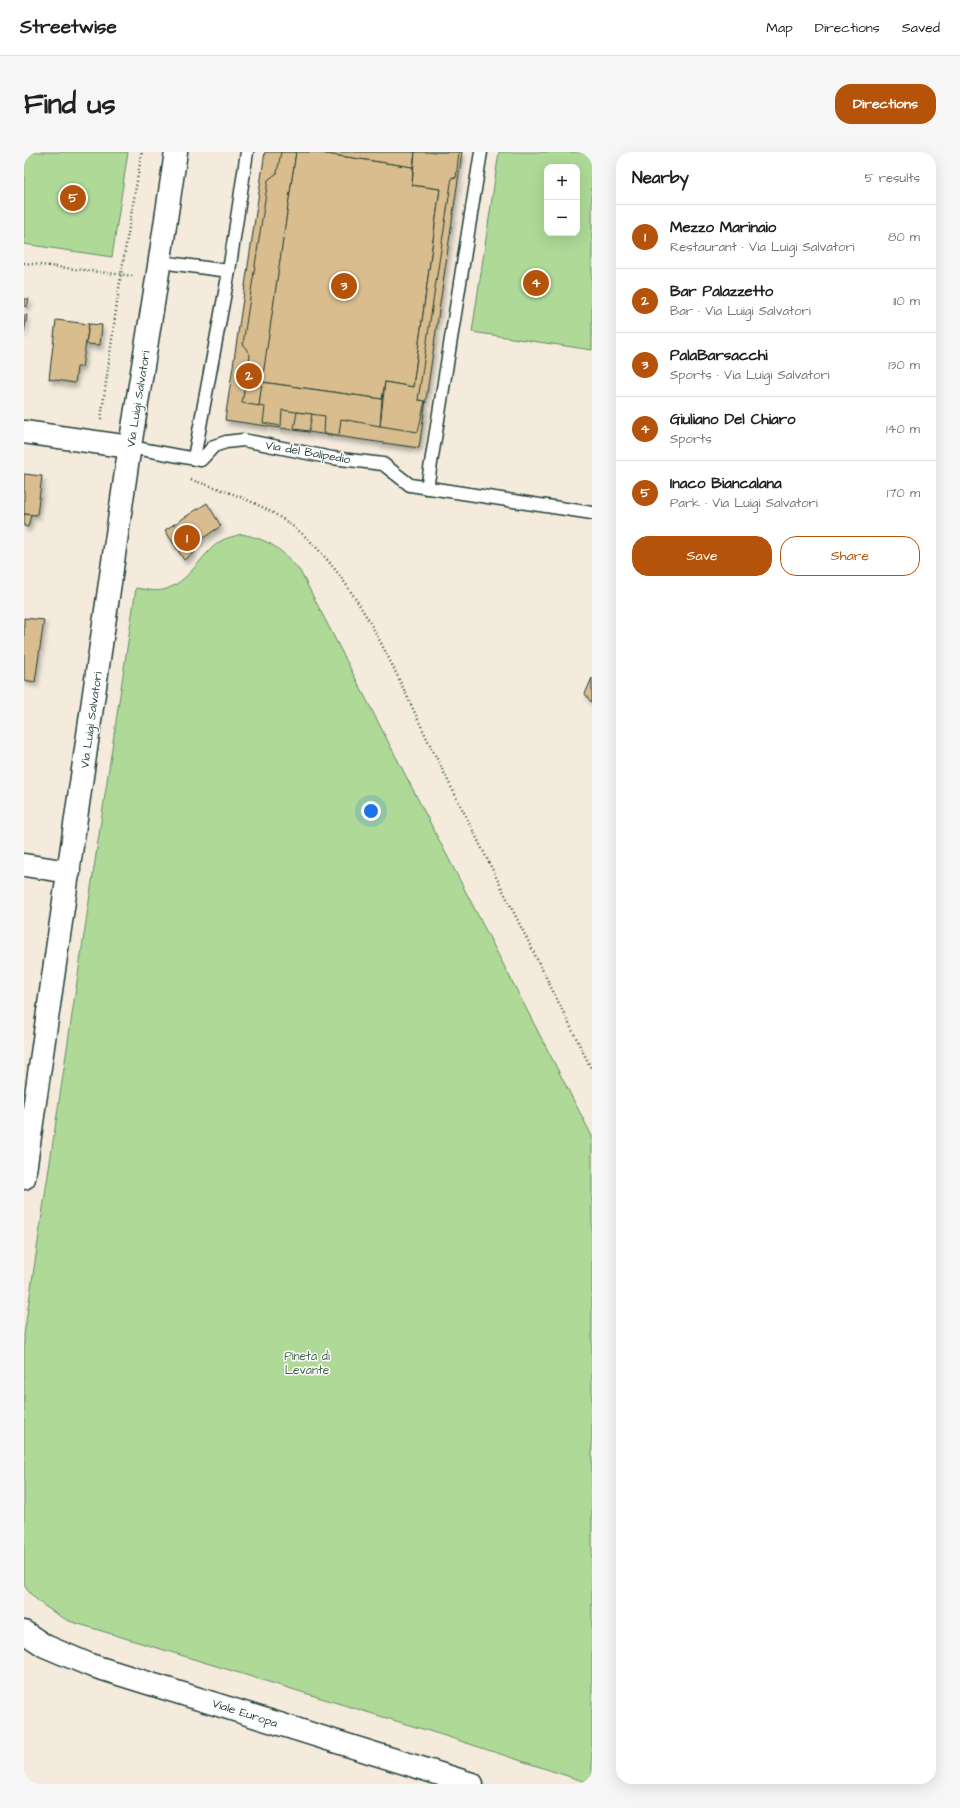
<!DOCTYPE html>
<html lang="en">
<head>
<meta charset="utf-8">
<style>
  :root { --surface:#fff; --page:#f6f6f6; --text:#202124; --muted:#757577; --line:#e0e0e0; --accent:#b45309 }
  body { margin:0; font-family:"Architects Daughter",sans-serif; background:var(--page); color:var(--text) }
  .controls { position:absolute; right:12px; top:12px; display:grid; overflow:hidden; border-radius:8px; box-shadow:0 4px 16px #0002 }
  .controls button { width:36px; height:36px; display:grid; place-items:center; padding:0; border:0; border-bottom:1px solid var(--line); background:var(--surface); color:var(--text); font:20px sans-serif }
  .you { position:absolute; left:347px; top:659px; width:14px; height:14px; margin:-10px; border:3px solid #fff; border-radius:50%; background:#1a73e8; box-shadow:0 0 0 6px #1a73e833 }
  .badge { display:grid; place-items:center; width:26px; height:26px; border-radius:50%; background:var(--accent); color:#fff; font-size:13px; font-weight:700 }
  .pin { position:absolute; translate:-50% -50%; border:2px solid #fff; box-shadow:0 1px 4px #0006 }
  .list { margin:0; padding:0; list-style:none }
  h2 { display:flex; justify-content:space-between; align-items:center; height:52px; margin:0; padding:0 16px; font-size:17px }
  h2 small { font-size:13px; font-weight:400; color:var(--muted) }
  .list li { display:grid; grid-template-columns:26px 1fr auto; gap:12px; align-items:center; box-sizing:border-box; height:64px; padding:0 16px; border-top:1px solid var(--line) }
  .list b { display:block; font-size:15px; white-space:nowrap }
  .list p { margin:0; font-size:13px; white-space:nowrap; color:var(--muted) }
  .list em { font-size:13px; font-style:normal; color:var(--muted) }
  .actions { display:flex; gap:8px; padding:12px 16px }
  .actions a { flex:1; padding:9px 0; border:1px solid var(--accent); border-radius:16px; text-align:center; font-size:14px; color:var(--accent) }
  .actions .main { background:var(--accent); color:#fff }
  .map { position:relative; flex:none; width:568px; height:1632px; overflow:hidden; border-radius:16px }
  header { display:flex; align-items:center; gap:24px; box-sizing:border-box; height:56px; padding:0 20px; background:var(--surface); border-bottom:1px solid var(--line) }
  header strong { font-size:19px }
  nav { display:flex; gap:22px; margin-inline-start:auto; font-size:14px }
  .intro { display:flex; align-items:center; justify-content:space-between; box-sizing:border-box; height:96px; padding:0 24px }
  h1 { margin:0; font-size:28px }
  .button { padding:10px 18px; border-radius:16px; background:var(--accent); color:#fff; font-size:14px; font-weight:700 }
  main { display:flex; gap:24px; padding:0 24px }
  aside { flex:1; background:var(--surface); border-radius:16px; box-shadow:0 4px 16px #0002 }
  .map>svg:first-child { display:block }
</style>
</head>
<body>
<header>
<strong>Streetwise</strong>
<nav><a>Map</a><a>Directions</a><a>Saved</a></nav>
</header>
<div class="intro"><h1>Find us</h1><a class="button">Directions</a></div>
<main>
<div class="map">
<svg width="568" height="1632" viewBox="0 0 568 1632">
  <defs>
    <filter id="shadow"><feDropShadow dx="2.5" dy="4.5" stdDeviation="2" flood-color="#0004"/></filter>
  </defs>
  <rect width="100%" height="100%" fill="#f4ebdd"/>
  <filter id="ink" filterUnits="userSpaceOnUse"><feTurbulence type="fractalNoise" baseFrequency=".025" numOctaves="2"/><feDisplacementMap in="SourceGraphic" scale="8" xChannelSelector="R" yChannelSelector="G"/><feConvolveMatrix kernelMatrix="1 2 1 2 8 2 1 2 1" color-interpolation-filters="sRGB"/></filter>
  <g filter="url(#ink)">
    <g fill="#aed997" stroke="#668b66" fill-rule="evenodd">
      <path d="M 0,0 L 104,0 L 88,105 L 0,92 Z"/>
      <path d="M 475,0 L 568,0 L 568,198 L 448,180 ZM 523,15 L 553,15 L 553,81 L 523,81 Z"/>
      <path d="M 218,382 C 248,389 256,396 276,419 L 568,984 L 568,1632 L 418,1583 L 45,1469 C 27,1459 11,1450 0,1433 L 0,1183 L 112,436 C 120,437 132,440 139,438 C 165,431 175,405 195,390 C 201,386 211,384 218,382 Z"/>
    </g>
    <g fill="#d9bd8e" stroke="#1f3d34" filter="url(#shadow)">
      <path d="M 241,0 L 438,0 L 395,296 L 201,268 Z"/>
      <path d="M 257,0 L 272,0 L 235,254 L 218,251 L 226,203 L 219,192 L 244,28 L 253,21 Z"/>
      <path d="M 272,0 L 290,0 L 389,15 L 388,33 L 416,37 L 389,235 L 361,230 L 358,247 L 238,230 Z"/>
      <path d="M 290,0 L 391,0 L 389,15 Z"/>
      <path d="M 391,0 L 435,0 L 432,26 L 428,25 L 394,248 L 401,249 L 394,280 L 356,274 L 361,230 L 389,235 L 416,37 L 388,33 Z"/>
      <path d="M 0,147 L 5,147 L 3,155 L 0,154 Z"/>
      <path d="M 0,163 L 3,163 L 0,181 Z"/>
      <path d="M 32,168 L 65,172 L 58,215 L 53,215 L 51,231 L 25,227 Z"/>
      <path d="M 65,172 L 78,173 L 76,193 L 62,192 Z"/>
      <path d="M 238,230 L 358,247 L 356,274 L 317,267 L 315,283 L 300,281 L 301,264 L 258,258 L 257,274 L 239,271 L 241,255 L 235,254 Z"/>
      <path d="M 273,260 L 288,262 L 285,279 L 270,277 Z"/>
      <path d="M 0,322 L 18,324 L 13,363 L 0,362 Z"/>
      <path d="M 183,351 L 197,374 L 167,394 L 171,400 L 160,408 L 141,378 Z"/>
      <path d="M 0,362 L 7,363 L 4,375 L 0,374 Z"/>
      <path d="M 0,466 L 20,468 L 11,530 L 0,528 Z"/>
      <path d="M 568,526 L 568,551 L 561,542 Z"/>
    </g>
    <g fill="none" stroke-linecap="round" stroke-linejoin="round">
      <defs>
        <g id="lane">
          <path d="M 136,110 L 205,119"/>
          <path d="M 106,295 L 177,308 L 190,294 L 202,290 L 219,288 L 308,306 L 359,312 L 386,333 L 568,361"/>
          <path d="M 170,306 L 205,119 L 223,0"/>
          <path d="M 403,336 L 457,0"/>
        </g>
        <g id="street">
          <path d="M 0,280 L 106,295"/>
          <path d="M 0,713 L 45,720"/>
          <path d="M 0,1026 L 103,313 L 133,127 L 152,0"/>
          <path d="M 0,1480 L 21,1494 L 66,1513 L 448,1632"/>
        </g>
      </defs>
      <use href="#lane" stroke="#1f3d34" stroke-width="15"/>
      <use href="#street" stroke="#1f3d34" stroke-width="25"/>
      <g stroke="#1f3d34" stroke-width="2.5" stroke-dasharray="1 3" stroke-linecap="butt">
        <path d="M 0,111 L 109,124"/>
        <path d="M 77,267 L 97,122 L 118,0"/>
        <path d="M 167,328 C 209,340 253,357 285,388 C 341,443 374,527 408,597 C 462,704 515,811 568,918"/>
      </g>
      <use href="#lane" stroke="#fff" stroke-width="12"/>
      <use href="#street" stroke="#fff" stroke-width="22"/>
    </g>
  </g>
  <g text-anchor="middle" stroke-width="3" stroke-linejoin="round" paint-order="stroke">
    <g font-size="12" fill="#1f3d34" stroke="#fff">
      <text transform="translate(114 247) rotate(-81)" y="4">Via Luigi Salvatori</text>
      <text transform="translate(284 300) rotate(10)" y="4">Via del Balipedio</text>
      <text transform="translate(67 568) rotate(-82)" y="4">Via Luigi Salvatori</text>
      <text transform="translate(221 1561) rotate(18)" y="4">Viale Europa</text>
    </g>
    <g font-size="12" fill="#43644d" stroke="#fff">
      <text x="283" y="1208">Pineta di<tspan x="283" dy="14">Levante</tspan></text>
    </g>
  </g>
</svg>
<div class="controls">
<button>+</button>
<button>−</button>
</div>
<div class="you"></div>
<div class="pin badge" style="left:163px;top:386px">1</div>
<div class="pin badge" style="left:225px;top:224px">2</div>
<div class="pin badge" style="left:320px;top:134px">3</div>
<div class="pin badge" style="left:512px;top:131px">4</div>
<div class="pin badge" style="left:49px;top:46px">5</div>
</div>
<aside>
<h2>Nearby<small>5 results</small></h2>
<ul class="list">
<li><span class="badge">1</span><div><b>Mezzo Marinaio</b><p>Restaurant · Via Luigi Salvatori</p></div><em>80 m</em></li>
<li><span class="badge">2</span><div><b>Bar Palazzetto</b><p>Bar · Via Luigi Salvatori</p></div><em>110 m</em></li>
<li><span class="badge">3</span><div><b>PalaBarsacchi</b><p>Sports · Via Luigi Salvatori</p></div><em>130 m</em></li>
<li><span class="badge">4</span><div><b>Giuliano Del Chiaro</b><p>Sports</p></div><em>140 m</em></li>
<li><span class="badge">5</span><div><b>Inaco Biancalana</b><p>Park · Via Luigi Salvatori</p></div><em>170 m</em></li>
</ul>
<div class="actions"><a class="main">Save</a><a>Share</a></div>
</aside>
</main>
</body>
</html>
